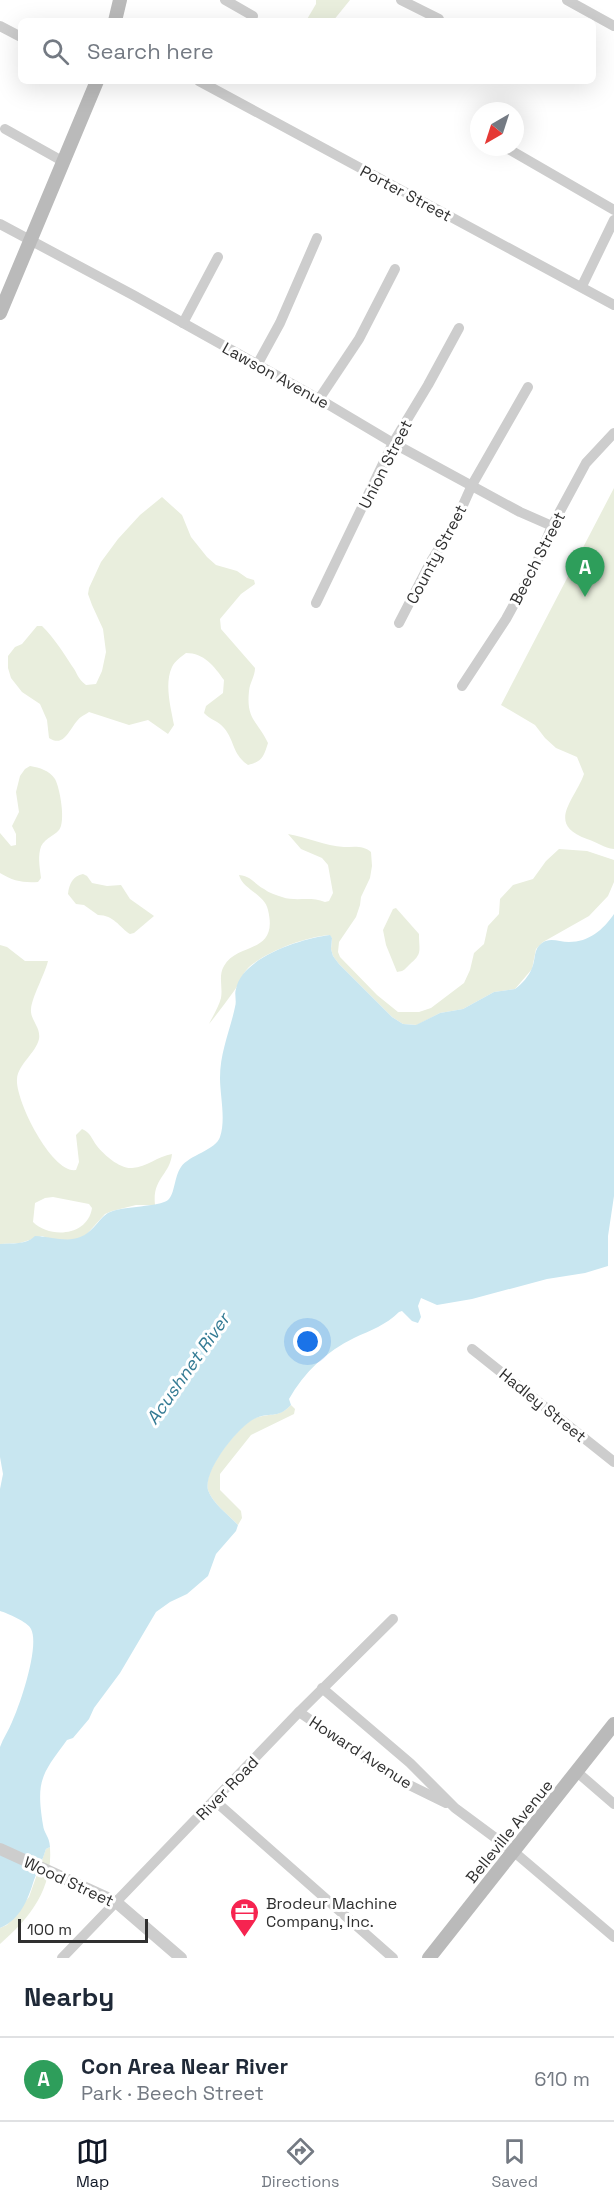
<!DOCTYPE html>
<html lang="en">
<head>
<meta charset="utf-8">
<style>
  :root { --surface:#fff; --page:#f6f6f7; --text:#1f2937; --muted:#747a83; --line:#e0e1e3; --accent:#111827 }
  body { margin:0; font-family:"Space Grotesk",sans-serif; background:var(--page); color:var(--text) }
  .compass { position:absolute; left:470px; top:102px; width:54px; height:54px; border-radius:50%; background:var(--surface); box-shadow:0 6px 24px #0002; rotate:219deg }
  .scale { position:absolute; left:18px; bottom:15px; width:130px; box-sizing:border-box; padding-left:6px; border:3px solid #303030; border-top:0; font-size:16px; line-height:21px; white-space:nowrap; color:#303030; -webkit-text-stroke:4px #fff; paint-order:stroke }
  .you { position:absolute; left:308px; top:1342px; width:21px; height:21px; margin:-15px; border:4px solid #fff; border-radius:50%; background:#1a73e8; box-shadow:0 0 0 9px #1a73e833 }
  .badge { display:grid; place-items:center; width:39px; height:39px; border-radius:50%; background:var(--accent); color:#fff; font-size:20px; font-weight:700 }
  .pin { position:absolute; translate:-50% -50px; filter:drop-shadow(0 2px 3px #0008) }
  .pin::after { content:''; position:absolute; top:32px; width:21px; height:18px; background:inherit; clip-path:polygon(0 0,100% 0,50% 100%) }
  .list { margin:0; padding:0; list-style:none }
  h2 { display:flex; justify-content:space-between; align-items:center; height:78px; margin:0; padding:0 24px; font-size:26px }
  h2 small { font-size:20px; font-weight:400; color:var(--muted) }
  .list li { display:grid; grid-template-columns:39px 1fr auto; gap:18px; align-items:center; box-sizing:border-box; height:84px; padding:0 24px; border-top:2px solid var(--line) }
  .list b { display:block; font-size:22px; white-space:nowrap }
  .list p { margin:0; font-size:20px; white-space:nowrap; color:var(--muted) }
  .list em { font-size:20px; font-style:normal; color:var(--muted) }
  .icon { flex:none; width:33px; height:33px; fill:none; stroke:currentColor; stroke-width:2; stroke-linecap:round; stroke-linejoin:round }
  .map { position:relative; flex:none; width:614px; height:1958px; overflow:hidden }
  .search { position:absolute; background:var(--surface); box-shadow:0 6px 24px #0002; left:18px; right:18px; top:18px; height:66px; display:flex; align-items:center; gap:15px; box-sizing:border-box; padding:0 21px; border-radius:9px; color:var(--muted); font-size:22px }
  .sheet { height:162px; background:var(--surface) }
  nav { display:flex; justify-content:space-around; align-items:center; box-sizing:border-box; height:84px; border-top:2px solid var(--line); background:var(--surface); font-size:16px; color:var(--muted) }
  nav a { display:grid; justify-items:center; gap:3px }
  nav .on { color:var(--accent) }
  .map>svg:first-child { display:block }
</style>
</head>
<body>
<div class="map">
<svg width="614" height="1958" viewBox="0 0 614 1958">
  <rect width="100%" height="100%" fill="#fff"/>
  <g fill="#e9eedd" fill-rule="evenodd">
    <path d="M 316,0 L 350,0 L 333,21 L 306,21 L 316,4 Z"/>
    <path d="M 614,488 L 614,849 C 604,848 597,842 587,839 C 545,824 575,800 584,774 L 577,757 L 556,748 L 545,738 L 535,725 L 501,705 Z"/>
    <path d="M 162,497 L 182,515 L 191,537 L 207,557 L 216,565 L 237,571 L 247,578 L 254,580 L 255,584 L 241,594 L 220,619 L 221,629 L 255,668 C 255,676 250,682 249,691 C 246,720 257,720 268,743 C 264,756 262,762 248,765 C 232,754 235,741 224,728 C 219,721 210,720 204,713 L 206,706 L 223,693 L 224,680 C 214,666 204,653 186,653 C 181,657 175,661 172,667 C 164,684 171,708 174,725 L 168,734 L 148,720 L 129,725 L 89,712 C 87,714 83,715 81,717 C 70,725 66,749 49,738 L 47,720 L 40,704 L 22,692 L 11,678 L 8,668 L 8,656 L 15,647 L 22,644 L 37,626 L 42,626 C 54,638 63,652 72,666 C 78,674 77,678 86,685 L 96,684 L 102,671 L 106,652 L 103,629 L 92,605 L 88,594 L 89,588 L 101,562 L 118,539 L 140,515 Z"/>
    <path d="M 30,766 C 40,768 49,770 55,779 C 60,788 66,822 59,830 C 53,837 42,839 40,850 C 38,859 40,869 41,878 L 38,882 C 23,883 13,881 0,873 L 0,833 L 11,846 L 16,845 L 16,834 L 12,826 L 19,812 L 16,792 L 20,776 L 25,769 Z"/>
    <path d="M 288,834 C 307,837 325,846 344,847 C 354,847 363,845 371,852 L 372,866 L 370,878 L 361,897 L 360,905 L 356,917 L 339,942 L 338,952 L 340,957 L 377,995 L 398,1012 L 419,1012 L 431,1008 L 464,983 L 470,970 L 474,953 L 484,944 L 488,926 L 499,914 L 500,899 L 513,885 L 533,879 L 546,861 L 559,849 L 587,851 L 614,860 L 614,882 L 608,896 L 589,916 L 543,942 L 536,949 L 532,969 L 515,989 L 494,992 L 463,1009 L 440,1013 L 417,1025 L 403,1024 L 392,1017 L 339,964 L 333,956 L 331,949 L 332,938 L 329,935 C 305,937 268,951 249,967 C 242,974 240,983 234,991 C 226,1002 218,1013 209,1024 C 213,1016 219,1006 221,998 C 223,987 218,976 224,966 C 237,942 279,955 268,910 C 265,894 243,890 239,875 C 253,877 253,883 264,889 C 269,893 276,895 282,897 C 296,902 310,896 325,902 L 329,901 L 333,893 L 328,865 L 322,858 L 301,849 Z"/>
    <path d="M 83,874 L 87,876 L 92,883 L 107,886 L 121,885 L 130,899 L 154,916 L 134,933 L 130,934 C 119,927 114,915 98,915 L 84,905 L 76,904 L 68,894 C 69,884 73,876 83,874 Z"/>
    <path d="M 396,908 L 419,934 C 419,952 423,953 409,965 C 404,970 404,971 397,972 L 386,945 L 383,930 L 393,909 Z"/>
    <path d="M 0,945 L 7,947 L 25,961 L 48,961 C 44,976 32,997 31,1009 C 30,1020 41,1027 39,1039 C 36,1053 18,1064 17,1079 C 15,1100 52,1174 76,1170 L 79,1162 L 76,1135 L 82,1129 C 91,1133 91,1138 97,1146 C 104,1155 120,1169 132,1168 C 147,1167 158,1156 172,1154 C 170,1175 152,1178 155,1205 L 136,1205 L 112,1211 L 105,1214 L 86,1235 L 73,1241 L 54,1240 L 42,1236 L 20,1243 L 0,1244 ZM 53,1197 L 89,1204 L 92,1208 C 88,1236 50,1239 33,1222 L 35,1203 L 45,1198 Z"/>
    <path d="M 291,1405 L 295,1409 L 294,1414 L 251,1435 L 220,1474 L 220,1490 L 241,1511 L 242,1518 L 238,1525 C 229,1515 212,1503 208,1490 C 202,1471 238,1427 253,1419 C 268,1412 278,1419 291,1405 Z"/>
    <path d="M 50,1847 C 53,1889 30,1918 0,1944 L 0,1928 L 7,1925 L 29,1897 L 46,1849 Z"/>
  </g>
  <path fill="#c8e6f0" d="M 614,914 L 614,1196 L 608,1236 L 608,1266 L 585,1273 L 547,1279 L 472,1299 L 437,1305 L 421,1298 L 418,1306 L 421,1317 L 418,1323 L 412,1321 L 402,1311 L 399,1312 C 386,1325 371,1330 354,1338 C 327,1351 304,1372 289,1399 L 291,1405 C 277,1420 269,1411 254,1419 C 238,1427 203,1471 208,1490 C 212,1503 229,1515 238,1525 L 236,1531 L 216,1554 L 208,1576 L 187,1594 L 170,1602 L 156,1612 L 120,1673 L 94,1708 L 89,1719 L 73,1738 L 67,1740 C 41,1775 36,1781 43,1825 C 44,1834 49,1835 50,1847 L 46,1849 C 43,1859 38,1869 34,1880 C 28,1899 21,1919 0,1928 L 0,1747 C 3,1738 9,1730 12,1722 C 20,1705 40,1646 31,1629 C 28,1622 7,1613 0,1611 L 0,1489 L 3,1474 L 0,1457 L 0,1244 C 12,1243 26,1245 35,1236 C 58,1237 76,1247 94,1227 C 99,1222 103,1215 110,1212 C 124,1206 159,1207 168,1200 C 175,1194 174,1177 181,1167 C 189,1155 216,1150 220,1137 C 226,1119 220,1096 220,1078 C 220,1052 230,1031 235,1007 C 237,1001 234,994 236,989 C 242,957 303,938 330,935 L 332,938 L 331,949 L 333,956 L 339,964 L 392,1017 L 403,1024 L 416,1025 L 440,1013 L 463,1009 L 494,992 L 515,989 C 522,984 529,976 532,968 C 536,959 533,949 542,943 C 550,937 559,942 569,942 C 589,942 603,930 614,914 Z"/>
  <g fill="none" stroke-linecap="round" stroke-linejoin="round">
    <g stroke="#cdcdcd" stroke-width="10">
      <path d="M 225,0 L 253,16"/>
      <path d="M 401,0 L 439,19"/>
      <path d="M 567,0 L 614,26"/>
      <path d="M 0,26 L 21,37"/>
      <path d="M 199,81 L 614,305"/>
      <path d="M 5,129 L 64,162"/>
      <path d="M 505,147 L 614,210"/>
      <path d="M 0,224 L 133,295 L 319,399 L 393,443 L 520,512 L 552,526"/>
      <path d="M 582,286 L 614,220"/>
      <path d="M 183,323 L 218,257"/>
      <path d="M 257,365 L 280,323 L 317,238"/>
      <path d="M 319,399 L 359,339 L 395,269"/>
      <path d="M 316,603 L 393,443 L 428,385 L 459,328"/>
      <path d="M 399,623 L 430,563 L 455,523 L 472,485 L 528,387"/>
      <path d="M 462,686 L 506,619 L 537,562 L 552,526 L 586,463 L 614,433"/>
      <path d="M 472,1349 L 614,1462"/>
      <path d="M 322,1688 L 410,1763 L 455,1808 L 513,1851 L 614,1937"/>
      <path d="M 299,1712 L 395,1778 L 446,1803"/>
      <path d="M 577,1772 L 614,1804"/>
      <path d="M 215,1801 L 393,1958"/>
      <path d="M 62,1958 L 299,1712 L 393,1619"/>
    </g>
    <path stroke="#cdcdcd" stroke-width="12" d="M 0,1849 L 116,1902 L 181,1958"/>
    <g stroke="#bababa" stroke-width="14">
      <path d="M 115,21 L 120,0"/>
      <path d="M 0,313 L 97,81"/>
      <path d="M 429,1958 L 614,1724"/>
    </g>
  </g>
  <defs>
    <symbol id="office-pin" viewBox="-11 -11 22 30"><path d="M0 17L-7.5 6A9.5 9.5 0 1 1 7.5 6Z" fill="#f62450" stroke="#fff"/><path d="M-6-3h4V-5.5h4V-3h4V5H-6ZM-1-4.5V-3h2v-1.5ZM-6 0V1H6V0Z" fill="#fff"/></symbol>
  </defs>
  <g fill-rule="evenodd">
    <use href="#office-pin" x="228" y="1896" width="33" height="45"/>
  </g>
  <g text-anchor="middle" stroke-width="6" stroke-linejoin="round" paint-order="stroke">
    <g font-size="16" fill="#303030" stroke="#fff">
      <text transform="translate(406 193) rotate(28)" y="6">Porter Street</text>
      <text transform="translate(276 375) rotate(29)" y="6">Lawson Avenue</text>
      <text transform="translate(385 464) rotate(-63)" y="6">Union Street</text>
      <text transform="translate(436 554) rotate(-62)" y="6">County Street</text>
      <text transform="translate(537 558) rotate(-63)" y="6">Beech Street</text>
      <text transform="translate(543 1405) rotate(39)" y="6">Hadley Street</text>
      <text transform="translate(361 1752) rotate(33)" y="6">Howard Avenue</text>
      <text transform="translate(227 1788) rotate(-46)" y="6">River Road</text>
      <text transform="translate(509 1831) rotate(-51)" y="6">Belleville Avenue</text>
      <text transform="translate(69 1881) rotate(25)" y="6">Wood Street</text>
    </g>
    <g font-size="16" fill="#303030" stroke="#fff" text-anchor="start">
      <text x="266" y="1909">Brodeur Machine<tspan x="266" dy="18">Company, Inc.</tspan></text>
    </g>
    <g font-size="18" font-style="italic" fill="#347b94" stroke="#fff">
      <text transform="translate(188 1369) rotate(-55)" y="6">Acushnet River</text>
    </g>
  </g>
</svg>
<svg class="compass" viewBox="-18 -18 36 36"><path d="M0-13l5 13h-10z" fill="#e53935"/><path d="M0 13l5-13h-10z" fill="#747a83"/></svg>
<div class="scale">100 m</div>
<div class="you"></div>
<div class="pin badge" style="left:585px;top:597px;background:#2e9e5b">A</div>
<div class="search"><svg class="icon" aria-label="search" viewBox="0 0 24 24"><circle cx="10" cy="10" r="6"/><path d="M15 15l6 6"/></svg>Search here</div>
</div>
<section class="sheet">
<h2>Nearby<small></small></h2>
<ul class="list">
<li><span class="badge" style="background:#2e9e5b">A</span><div><b>Con Area Near River</b><p>Park · Beech Street</p></div><em>610 m</em></li>
</ul>
</section>
<nav>
<a class="on"><svg class="icon" aria-label="map" viewBox="0 0 24 24"><path d="M3 6l6-2 6 2 6-2v14l-6 2-6-2-6 2zM9 4v14M15 6v14"/></svg>Map</a>
<a><svg class="icon" aria-label="directions" viewBox="0 0 24 24"><path d="M12 3l9 9-9 9-9-9zM9 14v-3h6M13 9l2 2-2 2"/></svg>Directions</a>
<a><svg class="icon" aria-label="saved" viewBox="0 0 24 24"><path d="M7 4h10v16l-5-4-5 4z"/></svg>Saved</a>
</nav>
</body>
</html>
